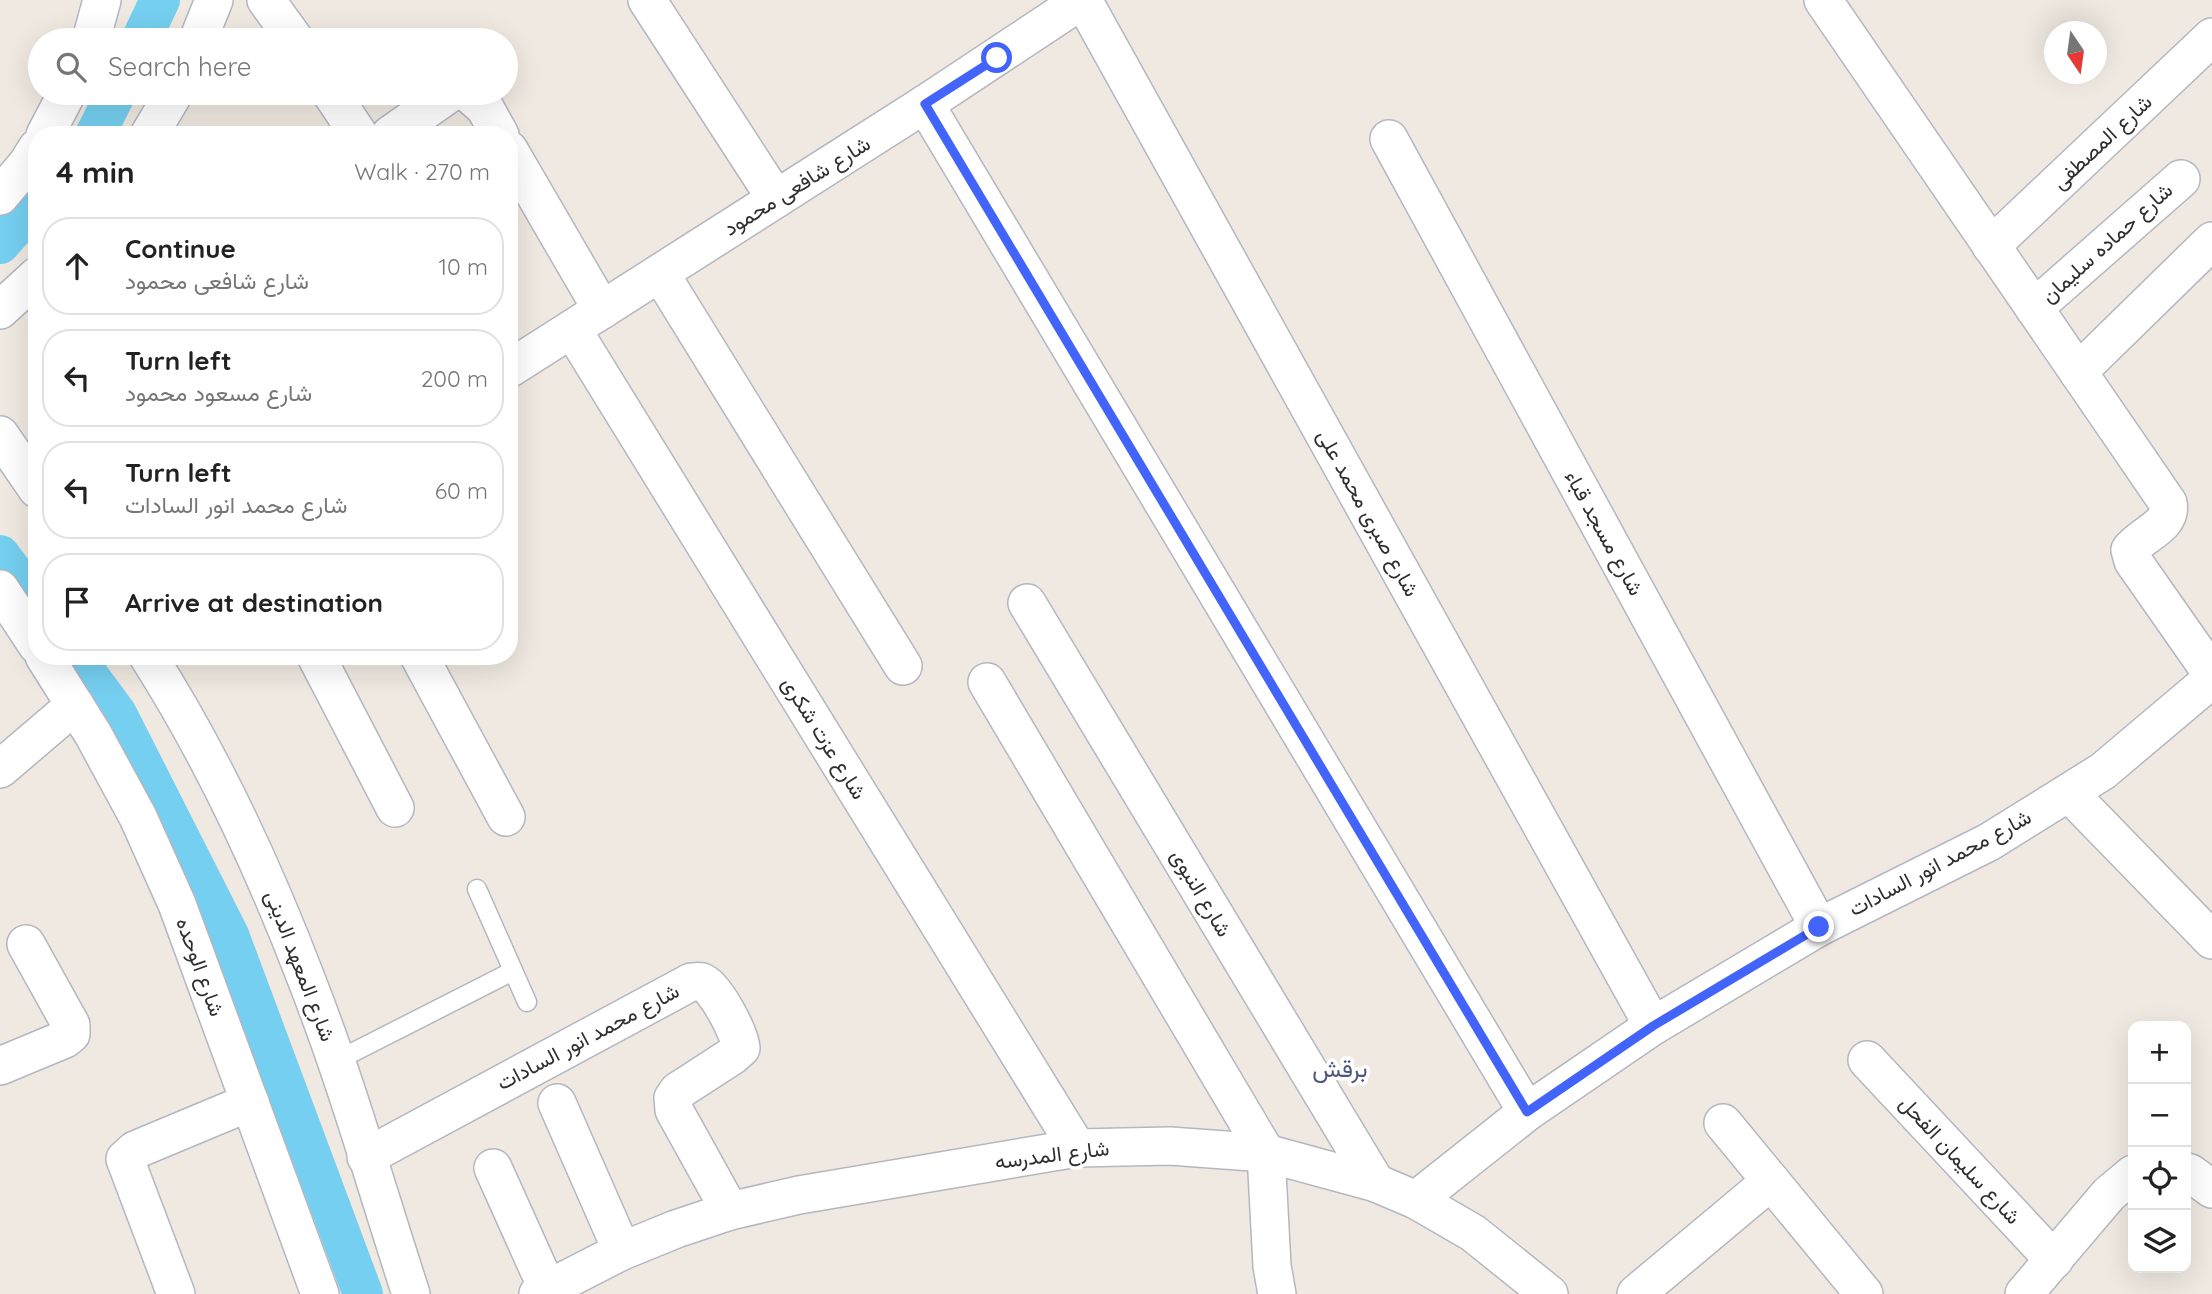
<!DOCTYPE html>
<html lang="en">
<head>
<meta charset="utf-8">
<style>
  :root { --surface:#fff; --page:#f6f6f6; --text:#222; --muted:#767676; --line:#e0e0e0 }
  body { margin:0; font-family:Quicksand,Vazirmatn,sans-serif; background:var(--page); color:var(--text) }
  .controls { position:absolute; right:21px; bottom:21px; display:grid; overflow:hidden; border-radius:14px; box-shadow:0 7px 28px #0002 }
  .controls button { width:63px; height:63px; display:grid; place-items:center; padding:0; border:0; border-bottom:2px solid var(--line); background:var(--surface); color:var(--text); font:35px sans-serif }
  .compass { position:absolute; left:2044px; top:21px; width:63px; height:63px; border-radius:50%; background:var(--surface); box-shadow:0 7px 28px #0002; rotate:167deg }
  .stop { position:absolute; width:21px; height:21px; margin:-16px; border:5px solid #4264fb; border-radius:50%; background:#fff }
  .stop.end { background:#4264fb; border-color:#fff; box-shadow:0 2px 7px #0008 }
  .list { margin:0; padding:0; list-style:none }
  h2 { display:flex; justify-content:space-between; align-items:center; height:91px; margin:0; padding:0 28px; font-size:30px }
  h2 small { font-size:23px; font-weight:400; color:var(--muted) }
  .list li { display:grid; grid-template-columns:46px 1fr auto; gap:21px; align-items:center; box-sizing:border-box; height:98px; margin:0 14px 14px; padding:0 14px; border:2px solid var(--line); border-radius:28px }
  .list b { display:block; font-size:26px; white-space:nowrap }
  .list p { margin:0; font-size:23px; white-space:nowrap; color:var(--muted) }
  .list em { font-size:23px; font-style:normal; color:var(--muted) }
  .icon { flex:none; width:38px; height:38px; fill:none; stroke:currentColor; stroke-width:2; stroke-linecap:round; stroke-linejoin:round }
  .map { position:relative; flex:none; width:2212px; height:1294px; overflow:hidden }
  .search { position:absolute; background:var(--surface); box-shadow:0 7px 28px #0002; left:28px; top:28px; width:490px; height:77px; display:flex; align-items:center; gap:18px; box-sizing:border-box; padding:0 24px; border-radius:38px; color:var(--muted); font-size:26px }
  .panel { position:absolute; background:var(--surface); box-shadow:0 7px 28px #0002; left:28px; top:126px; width:490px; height:539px; border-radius:28px }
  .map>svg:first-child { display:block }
</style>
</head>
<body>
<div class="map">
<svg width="2212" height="1294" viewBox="0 0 2212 1294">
  <rect width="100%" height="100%" fill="#efe9e1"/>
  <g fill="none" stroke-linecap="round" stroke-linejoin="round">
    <g stroke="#75cff0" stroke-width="40">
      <path d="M 141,40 L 160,0"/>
      <path d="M 95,135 L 116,93"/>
      <path d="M 0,244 L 37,202"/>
      <path d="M 0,555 L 37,605"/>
      <path d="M 74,656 L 117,714 L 229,935 L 363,1294"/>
    </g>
    <defs>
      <g id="lane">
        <path d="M 477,889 L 527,1002"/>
        <path d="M 336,1061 L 513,971"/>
      </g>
      <g id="street">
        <path d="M 266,0 L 295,40"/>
        <path d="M 647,0 L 776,199"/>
        <path d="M 1083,0 L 1653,1026"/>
        <path d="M 1823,0 L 2168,503 C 2173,526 2142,534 2130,550 L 2133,561 L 2212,674"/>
        <path d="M 91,40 L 102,0"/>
        <path d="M 198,40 L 214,0"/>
        <path d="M 331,93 L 359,135"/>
        <path d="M 468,93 L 485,108 L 500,135"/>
        <path d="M 925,104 L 1527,1112"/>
        <path d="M 45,135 L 67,93"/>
        <path d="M 149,135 L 174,93"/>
        <path d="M 390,135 L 450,93"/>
        <path d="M 1389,139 L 1819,927"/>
        <path d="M 509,150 L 602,310"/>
        <path d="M 0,196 L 27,164 L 37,148"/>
        <path d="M 1991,246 L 2212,37"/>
        <path d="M 660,273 L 903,666"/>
        <path d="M 2034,308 L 2181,179"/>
        <path d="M 0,310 L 37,276"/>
        <path d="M 572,329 L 1077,1148"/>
        <path d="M 509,369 L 925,104 L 1082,0"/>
        <path d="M 2078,372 L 2212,241"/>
        <path d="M 0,435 L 37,489"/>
        <path d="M 0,589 L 37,645"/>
        <path d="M 1027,603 L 1376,1183"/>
        <path d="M 44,656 L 93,734 L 138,817 L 177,904 L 320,1294"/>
        <path d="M 148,656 C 213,758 264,868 307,981 C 347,1083 377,1190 411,1294"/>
        <path d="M 316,656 L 395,808"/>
        <path d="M 419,656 L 506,817"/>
        <path d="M 987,682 L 1266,1153 L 1272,1266 L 1277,1294"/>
        <path d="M 0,769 L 75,705"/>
        <path d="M 2069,793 L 2212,940"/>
        <path d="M 1867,1060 L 2054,1260"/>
        <path d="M 0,1066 L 65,1039 L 71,1034 L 71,1025 L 26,944"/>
        <path d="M 557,1103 L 622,1251"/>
        <path d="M 1723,1123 L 1864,1294"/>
        <path d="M 366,1157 L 691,982 C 694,982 698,981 702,982 C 715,986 740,1034 741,1048 L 732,1056 L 678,1091 L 673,1098 L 674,1110 L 730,1211"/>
        <path d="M 493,1168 L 547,1288"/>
        <path d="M 2186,1172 L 2190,1173 L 2212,1189"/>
        <path d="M 1416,1200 L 1527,1112 L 1653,1026 L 1819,927 L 1989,842 L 2103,771 L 2212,679"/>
        <path d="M 176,1294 L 125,1159 L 135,1150 L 250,1102"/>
        <path d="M 538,1294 L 622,1251 L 676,1229 L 730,1211 L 799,1195 L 1077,1148 L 1170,1146 L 1266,1153 L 1376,1183 L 1416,1200 L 1473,1233 L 1549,1294"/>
        <path d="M 1636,1294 L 1771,1181"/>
        <path d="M 2024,1294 L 2109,1194 L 2133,1174"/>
      </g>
    </defs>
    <use href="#lane" stroke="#b4b7c1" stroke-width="21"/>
    <use href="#street" stroke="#b4b7c1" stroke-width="40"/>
    <use href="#lane" stroke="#fff" stroke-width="18"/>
    <use href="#street" stroke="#fff" stroke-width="37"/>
  </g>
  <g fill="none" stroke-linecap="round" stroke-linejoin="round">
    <path stroke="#4264fb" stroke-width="9" d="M 997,58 L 925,104 L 1527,1112 L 1653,1026 L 1819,927"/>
  </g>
  <g text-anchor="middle" stroke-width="7" stroke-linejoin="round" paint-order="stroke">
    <g font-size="21" fill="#2e2e2e" stroke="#fff">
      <text transform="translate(2102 142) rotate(-43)" y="7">شارع المصطفى</text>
      <text transform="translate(797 186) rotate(-32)" y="7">شارع شافعى محمود</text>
      <text transform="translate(2107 243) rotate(-42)" y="7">شارع حماده سليمان</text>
      <text transform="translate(1368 513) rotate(61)" y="7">شارع صبرى محمد على</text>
      <text transform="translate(1604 533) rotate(61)" y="7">شارع مسجد قباء</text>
      <text transform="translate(824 738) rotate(58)" y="7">شارع عزت شكرى</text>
      <text transform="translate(1940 863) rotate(-28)" y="7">شارع محمد انور السادات</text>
      <text transform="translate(1201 893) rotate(59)" y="7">شارع النبوى</text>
      <text transform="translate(300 966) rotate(69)" y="7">شارع المعهد الدينى</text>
      <text transform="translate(200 967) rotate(70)" y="7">شارع الوحده</text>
      <text transform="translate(588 1037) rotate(-28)" y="7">شارع محمد انور السادات</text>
      <text transform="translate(1052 1155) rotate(-7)" y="7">شارع المدرسه</text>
      <text transform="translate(1960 1160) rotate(47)" y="7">شارع سليمان الفحل</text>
    </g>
    <g font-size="24" fill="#4d5680" stroke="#fff">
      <text x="1340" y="1077">برقش</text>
    </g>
  </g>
</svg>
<div class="controls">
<button>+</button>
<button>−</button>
<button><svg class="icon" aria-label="locate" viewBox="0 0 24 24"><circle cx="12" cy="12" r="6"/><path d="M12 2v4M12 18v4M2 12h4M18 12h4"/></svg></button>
<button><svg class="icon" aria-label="layers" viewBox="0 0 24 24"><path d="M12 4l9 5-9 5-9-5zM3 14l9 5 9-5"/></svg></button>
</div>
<svg class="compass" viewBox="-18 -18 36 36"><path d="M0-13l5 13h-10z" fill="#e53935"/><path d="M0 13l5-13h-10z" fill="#767676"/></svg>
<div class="stop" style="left:997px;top:58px"></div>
<div class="stop end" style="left:1819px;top:927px"></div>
<div class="search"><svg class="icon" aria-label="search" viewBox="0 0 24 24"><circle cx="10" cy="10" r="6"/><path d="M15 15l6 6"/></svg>Search here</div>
<section class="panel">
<h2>4 min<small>Walk · 270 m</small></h2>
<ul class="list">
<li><svg class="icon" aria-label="ahead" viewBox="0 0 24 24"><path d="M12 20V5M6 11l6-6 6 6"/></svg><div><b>Continue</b><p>شارع شافعى محمود</p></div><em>10 m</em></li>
<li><svg class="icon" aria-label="left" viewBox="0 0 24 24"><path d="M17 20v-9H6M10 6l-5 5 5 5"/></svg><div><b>Turn left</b><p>شارع مسعود محمود</p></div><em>200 m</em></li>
<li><svg class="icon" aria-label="left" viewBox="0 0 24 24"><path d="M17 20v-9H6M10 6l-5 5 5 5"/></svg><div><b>Turn left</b><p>شارع محمد انور السادات</p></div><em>60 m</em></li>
<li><svg class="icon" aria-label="arrive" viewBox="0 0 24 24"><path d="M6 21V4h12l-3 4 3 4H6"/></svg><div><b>Arrive at destination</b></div></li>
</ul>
</section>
</div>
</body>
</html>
